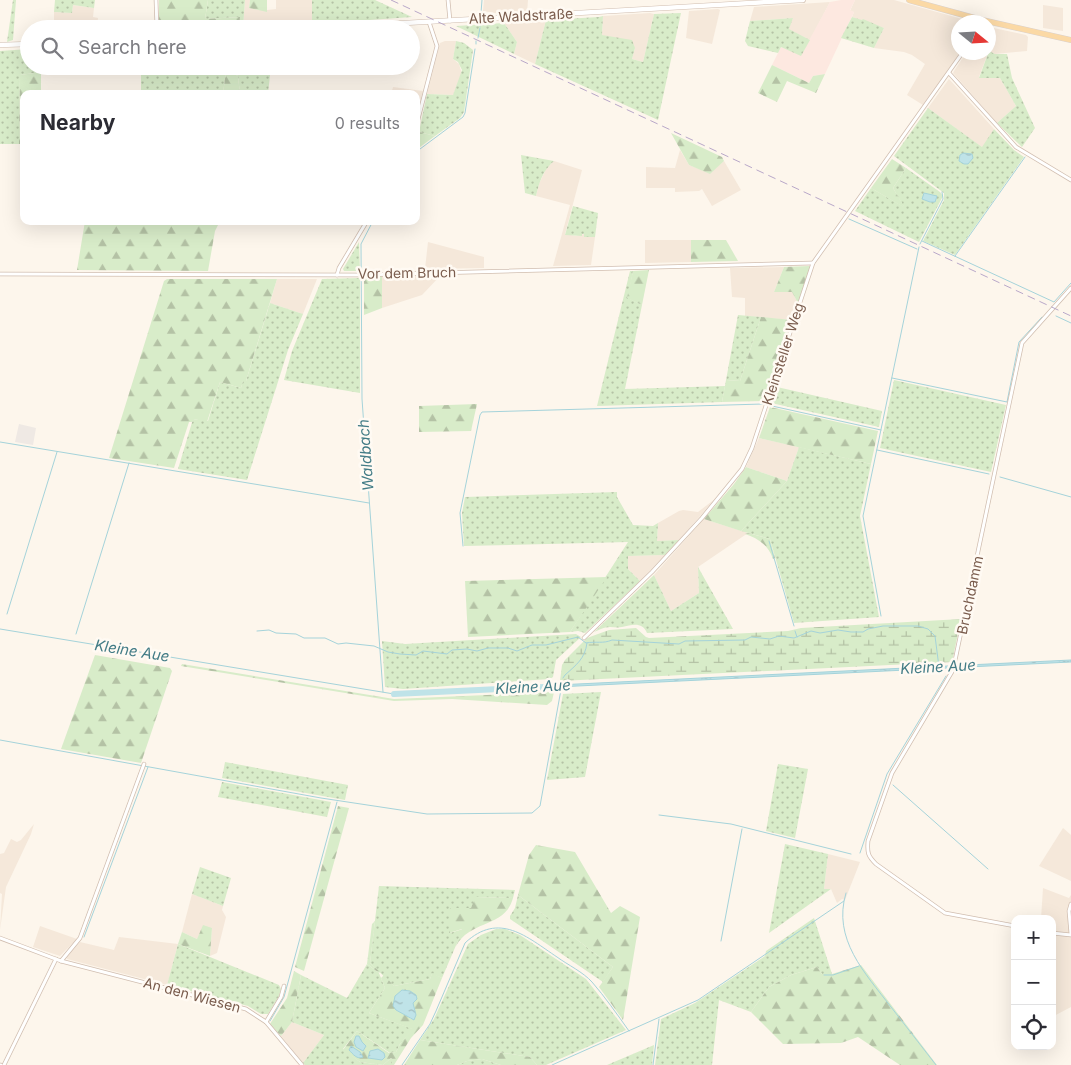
<!DOCTYPE html>
<html lang="en">
<head>
<meta charset="utf-8">
<style>
  :root { --surface:#fff; --page:#f2f2f3; --text:#2b2b33; --muted:#7c7c81; --line:#e1e1e2 }
  body { margin:0; font-family:Inter,sans-serif; background:var(--page); color:var(--text) }
  .controls { position:absolute; right:15px; bottom:15px; display:grid; overflow:hidden; border-radius:10px; box-shadow:0 5px 20px #0002 }
  .controls button { width:45px; height:45px; display:grid; place-items:center; padding:0; border:0; border-bottom:1px solid var(--line); background:var(--surface); color:var(--text); font:25px sans-serif }
  .compass { position:absolute; left:951px; top:15px; width:45px; height:45px; border-radius:50%; background:var(--surface); box-shadow:0 5px 20px #0002; rotate:108deg }
  .list { margin:0; padding:0; list-style:none }
  h2 { display:flex; justify-content:space-between; align-items:center; height:65px; margin:0; padding:0 20px; font-size:21px }
  h2 small { font-size:16px; font-weight:400; color:var(--muted) }
  .icon { flex:none; width:28px; height:28px; fill:none; stroke:currentColor; stroke-width:2; stroke-linecap:round; stroke-linejoin:round }
  .map { position:relative; flex:none; width:1071px; height:1065px; overflow:hidden }
  .search { position:absolute; background:var(--surface); box-shadow:0 5px 20px #0002; left:20px; top:20px; width:400px; height:55px; display:flex; align-items:center; gap:12px; box-sizing:border-box; padding:0 18px; border-radius:28px; color:var(--muted); font-size:19px }
  .panel { position:absolute; background:var(--surface); box-shadow:0 5px 20px #0002; left:20px; top:90px; width:400px; height:135px; border-radius:10px }
  .map>svg:first-child { display:block }
</style>
</head>
<body>
<div class="map">
<svg width="1071" height="1065" viewBox="0 0 1071 1065">
  <defs>
    <pattern id="grass-dots" width="8" height="8" patternUnits="userSpaceOnUse" patternTransform="scale(1.25)"><rect width="8" height="8" fill="#d8ecc9"/><path d="M2 2h.1M6 6h.1" fill="none" stroke="#b4c2a5" stroke-width="1.8" stroke-linecap="round"/></pattern>
    <pattern id="forest-firs" width="22" height="20" patternUnits="userSpaceOnUse" patternTransform="scale(1.25)"><rect width="22" height="20" fill="#d8ecc9"/><path d="M5 1l3.5 6h-7zM16 11l3.5 6h-7z" fill="#b4c2a5"/></pattern>
    <pattern id="wetland-marsh" width="20" height="14" patternUnits="userSpaceOnUse" patternTransform="scale(1.25)"><rect width="20" height="14" fill="#d8ecc9"/><path d="M1 5h8M5 5V1M11 12h8M15 12V8" fill="none" stroke="#b4c2a5"/></pattern>
    <pattern id="water-ripples" width="26" height="14" patternUnits="userSpaceOnUse" patternTransform="scale(1.25)"><rect width="26" height="14" fill="#bfe3e8"/><path d="M2 4q2-2 4 0t4 0M15 11q2-2 4 0t4 0" fill="none" stroke="#a0bbbe"/></pattern>
  </defs>
  <rect width="100%" height="100%" fill="#fdf6ec"/>
  <g fill="#f5e8da">
    <path d="M 245,0 L 250,0 L 249,8 L 267,11 L 267,10 L 276,9 L 276,0 L 312,0 L 312,24 L 243,28 Z"/>
    <path d="M 484,0 L 528,0 L 527,13 L 495,13 L 483,11 Z"/>
    <path d="M 855,0 L 894,0 L 973,22 L 958,22 L 958,52 L 960,53 L 923,105 L 907,95 L 925,64 L 912,55 L 904,52 L 874,48 L 884,28 L 852,17 L 854,12 L 850,11 Z"/>
    <path d="M 830,2 L 810,40 L 788,29 L 793,18 L 750,21 L 754,7 Z"/>
    <path d="M 73,5 L 94,8 L 93,17 L 98,18 L 97,29 L 54,29 L 54,12 L 72,13 Z"/>
    <path d="M 1043,5 L 1063,8 L 1063,31 L 1043,28 Z"/>
    <path d="M 718,9 L 720,10 L 712,44 L 686,38 L 689,11 Z"/>
    <path d="M 650,13 L 654,14 L 643,62 L 632,59 L 635,48 L 602,35 L 603,16 Z"/>
    <path d="M 541,19 L 546,20 L 535,64 L 514,54 L 517,42 L 504,23 Z"/>
    <path d="M 989,27 L 1026,35 L 1028,37 L 1027,51 L 995,54 L 989,52 Z"/>
    <path d="M 445,41 L 456,41 L 453,59 L 459,64 L 462,74 L 453,95 L 427,94 L 440,43 Z"/>
    <path d="M 966,53 L 988,53 L 979,77 L 1000,78 L 1016,106 L 997,123 L 953,73 L 954,71 Z"/>
    <path d="M 121,66 L 141,66 L 141,73 L 122,72 Z"/>
    <path d="M 949,79 L 994,129 L 983,148 L 928,108 Z"/>
    <path d="M 393,87 L 423,91 L 416,118 L 416,94 L 391,94 Z"/>
    <path d="M 680,150 L 689,165 L 710,173 L 724,161 L 741,190 L 712,206 L 702,189 L 699,191 L 675,192 L 675,188 L 646,188 L 646,167 L 675,168 Z"/>
    <path d="M 554,161 L 582,170 L 565,234 L 576,236 L 584,234 L 585,237 L 595,237 L 591,265 L 553,266 L 570,205 L 536,196 L 539,184 L 547,167 Z"/>
    <path d="M 645,240 L 691,240 L 691,262 L 645,263 Z"/>
    <path d="M 428,242 L 484,257 L 484,268 L 425,269 Z"/>
    <path d="M 784,267 L 774,292 L 792,291 L 798,303 L 792,320 L 745,316 L 745,298 L 732,297 L 730,268 Z"/>
    <path d="M 409,275 L 440,276 L 422,295 L 382,308 L 382,276 Z"/>
    <path d="M 277,279 L 317,279 L 303,314 L 270,303 Z"/>
    <path d="M 759,438 L 799,447 L 787,481 L 746,467 Z"/>
    <path d="M 715,499 L 679,540 L 657,541 L 658,523 L 679,511 L 683,510 L 698,512 Z"/>
    <path d="M 704,519 L 748,533 L 698,567 L 699,593 L 671,611 L 654,575 Z"/>
    <path d="M 665,555 L 640,581 L 628,569 L 627,556 Z"/>
    <path d="M 34,824 L 31,834 L 6,887 L 0,930 L 2,894 L 0,893 L 0,854 L 4,853 L 11,839 L 17,842 L 21,840 Z"/>
    <path d="M 1063,828 L 1071,835 L 1071,881 L 1039,866 Z"/>
    <path d="M 828,854 L 860,862 L 845,900 L 842,899 L 837,903 L 831,889 L 824,889 Z"/>
    <path d="M 1043,888 L 1069,898 L 1071,895 L 1071,1007 L 1052,1017 L 1052,919 L 1041,919 Z"/>
    <path d="M 192,894 L 223,906 L 222,910 L 226,917 L 217,953 L 210,956 L 212,928 L 200,933 L 197,939 L 182,932 Z"/>
    <path d="M 40,926 L 77,939 L 60,956 L 33,947 Z"/>
    <path d="M 119,937 L 178,944 L 167,985 L 67,959 L 66,957 L 80,942 L 114,950 Z"/>
    <path d="M 292,1022 L 324,1035 L 303,1063 L 281,1036 Z"/>
  </g>
  <path fill="#fde8e0" d="M 841,0 L 858,0 L 855,0 L 850,10 L 854,12 L 825,74 L 813,76 L 809,83 L 772,65 L 781,47 L 801,55 L 830,2 Z"/>
  <path fill="#efe9e4" d="M 19,424 L 36,428 L 33,445 L 15,442 Z"/>
  <g fill="url(#grass-dots)">
    <path d="M 13,0 L 16,0 L 13,40 L 7,42 Z"/>
    <path d="M 55,0 L 95,0 L 94,8 L 73,5 L 72,13 L 54,12 Z"/>
    <path d="M 208,0 L 245,0 L 243,28 L 239,29 L 240,17 L 205,19 Z"/>
    <path d="M 312,0 L 375,0 L 412,17 L 312,24 Z"/>
    <path d="M 681,13 L 658,120 L 535,64 L 546,20 L 599,17 L 603,16 L 602,35 L 632,40 L 635,48 L 632,59 L 643,62 L 654,14 Z"/>
    <path d="M 852,17 L 862,20 L 863,19 L 884,28 L 874,48 L 841,38 Z"/>
    <path d="M 793,18 L 789,29 L 810,40 L 801,56 L 781,47 L 778,53 L 748,46 L 745,41 L 750,21 Z"/>
    <path d="M 504,23 L 517,42 L 514,54 L 456,26 Z"/>
    <path d="M 456,41 L 464,43 L 473,50 L 464,112 L 460,118 L 435,136 L 419,132 L 427,94 L 453,95 L 462,70 L 458,62 L 453,59 Z"/>
    <path d="M 29,49 L 29,66 L 41,66 L 41,72 L 20,75 L 19,144 L 0,144 L 0,51 Z"/>
    <path d="M 989,51 L 995,54 L 1007,54 L 1012,78 L 1035,128 L 1022,147 L 997,123 L 1016,106 L 1000,78 L 979,78 Z"/>
    <path d="M 141,66 L 271,66 L 268,94 L 240,94 L 238,76 L 226,70 L 223,94 L 141,94 Z"/>
    <path d="M 928,108 L 982,147 L 994,129 L 1014,150 L 1024,157 L 955,255 L 923,241 L 944,200 L 944,193 L 894,156 Z"/>
    <path d="M 521,155 L 554,161 C 543,170 539,183 536,196 L 525,193 Z"/>
    <path d="M 906,168 L 940,192 L 943,196 L 919,242 L 855,211 L 871,188 L 904,207 L 893,188 Z"/>
    <path d="M 573,206 L 598,213 L 595,237 L 584,237 L 584,234 L 582,234 L 582,236 L 565,235 Z"/>
    <path d="M 359,242 L 360,271 L 344,271 L 343,269 Z"/>
    <path d="M 630,271 L 633,271 L 628,298 L 642,305 L 625,389 L 725,386 L 722,402 L 597,406 Z"/>
    <path d="M 360,278 L 360,393 L 284,380 L 292,351 L 322,279 Z"/>
    <path d="M 270,303 L 303,314 L 288,350 L 247,480 L 178,469 L 193,419 L 208,421 L 220,382 L 241,388 L 243,380 L 246,381 Z"/>
    <path d="M 738,315 L 761,317 L 740,381 L 726,380 Z"/>
    <path d="M 894,380 L 1006,405 L 991,472 L 880,448 Z"/>
    <path d="M 777,387 L 882,411 L 879,427 L 771,403 Z"/>
    <path d="M 799,447 L 871,464 L 860,516 L 879,617 L 794,623 L 770,539 L 741,531 L 787,481 Z"/>
    <path d="M 617,492 L 617,497 L 633,525 L 653,526 L 658,523 L 657,541 L 679,540 L 665,555 L 628,556 L 628,569 L 640,581 L 585,633 L 578,631 L 570,632 L 628,542 L 464,546 L 462,513 L 465,497 Z"/>
    <path d="M 698,567 L 733,629 L 647,633 C 642,621 632,625 622,627 C 618,628 614,627 610,627 C 604,627 599,630 594,632 L 654,575 L 671,611 L 699,593 Z"/>
    <path d="M 576,634 L 581,637 L 556,660 L 553,677 L 550,679 L 403,689 L 385,687 L 382,641 L 405,644 Z"/>
    <path d="M 601,692 L 585,777 L 547,780 L 563,694 Z"/>
    <path d="M 225,762 L 348,785 L 345,800 L 222,778 Z"/>
    <path d="M 778,764 L 808,769 L 795,838 L 766,831 Z"/>
    <path d="M 222,782 L 331,802 L 327,817 L 218,797 Z"/>
    <path d="M 785,844 L 828,854 L 824,889 L 831,889 L 769,933 Z"/>
    <path d="M 200,867 L 231,878 L 223,906 L 192,894 Z"/>
    <path d="M 379,886 L 515,890 L 513,898 L 476,897 L 471,908 L 450,933 L 463,929 L 442,978 L 432,974 L 430,979 L 394,986 L 370,963 Z"/>
    <path d="M 518,895 L 613,967 L 603,982 L 510,919 L 510,916 L 515,908 Z"/>
    <path d="M 814,918 L 832,974 L 822,974 L 817,967 L 791,975 L 769,987 L 751,1012 L 719,1000 L 712,1065 L 655,1065 L 661,1019 L 695,1003 L 765,956 L 766,951 Z"/>
    <path d="M 496,929 L 505,929 L 520,935 L 586,979 L 626,1030 L 546,1065 L 537,1065 L 530,1057 L 420,1040 L 434,1019 L 468,944 L 481,935 Z"/>
    <path d="M 178,944 L 279,985 L 281,989 L 279,996 L 268,1014 L 261,1014 L 248,1006 L 167,985 Z"/>
    <path d="M 367,964 L 379,973 L 385,988 L 369,1013 L 413,1029 L 400,1044 L 396,1052 L 390,1053 L 357,1031 L 343,1049 L 360,1062 L 383,1065 L 391,1058 L 392,1059 L 392,1065 L 305,1065 L 303,1063 L 324,1035 L 292,1022 L 301,975 L 347,998 Z"/>
    <path d="M 654,1045 L 652,1065 L 607,1065 Z"/>
    <path d="M 482,1059 L 501,1065 L 457,1065 L 467,1061 Z"/>
  </g>
  <g fill="url(#forest-firs)" fill-rule="evenodd">
    <path d="M 159,0 L 208,0 L 205,19 L 240,17 L 239,29 L 159,29 Z"/>
    <path d="M 250,0 L 267,0 L 267,12 L 249,8 Z"/>
    <path d="M 772,65 L 809,83 L 813,76 L 825,74 L 816,93 L 787,81 L 777,102 L 758,93 Z"/>
    <path d="M 226,70 L 238,76 L 240,94 L 223,94 Z"/>
    <path d="M 41,72 L 41,94 L 24,94 L 24,144 L 19,144 L 20,75 Z"/>
    <path d="M 419,132 L 435,136 L 416,150 Z"/>
    <path d="M 671,133 L 722,157 L 724,161 L 710,174 L 689,165 Z"/>
    <path d="M 892,159 L 906,168 L 893,188 L 905,208 L 871,188 Z"/>
    <path d="M 85,221 L 220,221 L 215,231 L 208,271 L 77,270 Z"/>
    <path d="M 691,240 L 726,240 L 738,261 L 691,262 Z"/>
    <path d="M 809,266 L 811,267 L 798,303 L 792,292 L 774,292 L 784,267 Z"/>
    <path d="M 649,270 L 642,305 L 627,298 L 633,271 Z"/>
    <path d="M 382,276 L 382,308 L 364,315 L 364,278 Z"/>
    <path d="M 167,279 L 277,279 L 246,381 L 243,381 L 241,388 L 220,382 L 207,422 L 194,419 L 192,422 L 189,422 L 174,468 L 109,458 L 164,281 Z"/>
    <path d="M 761,317 L 792,320 L 764,401 L 722,402 L 726,380 L 740,381 Z"/>
    <path d="M 477,404 L 471,431 L 419,432 L 419,406 Z"/>
    <path d="M 770,407 L 878,431 L 871,464 L 759,438 Z"/>
    <path d="M 746,467 L 787,481 L 741,531 L 704,519 L 734,484 Z"/>
    <path d="M 748,533 L 770,539 L 775,558 L 773,559 C 769,546 758,538 745,534 Z"/>
    <path d="M 607,577 L 570,632 L 468,637 L 465,581 Z"/>
    <path d="M 95,655 L 170,668 L 172,671 L 141,763 L 61,749 Z"/>
    <path d="M 182,664 L 394,699 L 554,692 L 552,701 L 547,705 L 452,699 L 394,701 L 181,666 Z"/>
    <path d="M 338,806 L 349,808 L 304,971 L 295,967 Z"/>
    <path d="M 536,845 L 575,852 L 611,913 L 620,906 L 640,917 L 623,1020 L 599,987 L 613,967 L 518,895 L 529,855 Z"/>
    <path d="M 475,897 L 513,898 C 505,928 471,919 456,946 L 462,929 L 449,933 L 450,908 L 471,908 Z"/>
    <path d="M 375,921 L 370,963 L 380,972 L 379,973 L 367,964 L 372,924 Z"/>
    <path d="M 203,925 L 212,928 L 210,956 L 178,944 L 182,932 L 197,939 Z"/>
    <path d="M 861,965 L 937,1065 L 900,1065 L 858,1037 L 841,1043 L 783,1044 L 751,1012 L 769,987 L 791,975 L 817,967 L 822,974 L 832,974 Z"/>
    <path d="M 294,971 L 301,975 L 292,1022 L 281,1036 L 270,1024 L 287,998 Z"/>
    <path d="M 432,973 L 442,978 L 423,1025 L 411,1038 L 394,1065 L 392,1065 L 392,1059 L 391,1058 L 383,1065 L 360,1062 L 343,1050 L 357,1031 L 389,1053 L 396,1052 L 400,1044 L 412,1029 L 369,1013 L 385,988 L 381,978 L 384,975 L 394,986 L 430,979 ZM 416,995 L 412,1006 L 415,1011 L 411,1019 L 405,1014 Z"/>
    <path d="M 420,1040 L 530,1057 L 537,1065 L 501,1065 L 482,1059 L 467,1061 L 457,1065 L 404,1065 Z"/>
  </g>
  <path fill="url(#wetland-marsh)" d="M 961,619 L 952,662 L 560,681 L 562,665 L 565,660 L 587,638 L 609,630 L 636,628 L 646,637 L 649,638 L 788,631 L 801,628 Z"/>
  <g fill="url(#water-ripples)" stroke="#a5d3da">
    <path d="M 963,153 L 972,154 L 973,158 L 968,164 L 964,164 L 959,161 L 960,155 Z"/>
    <path d="M 924,193 L 937,196 L 935,202 L 930,202 L 922,199 Z"/>
    <path d="M 1071,660 L 1071,662 L 557,687 L 557,685 Z"/>
    <path d="M 402,990 L 410,991 L 416,995 L 417,999 L 413,1003 L 416,1015 L 414,1020 L 396,1010 L 393,1006 L 395,996 Z"/>
    <path d="M 356,1036 L 359,1036 L 362,1042 L 366,1046 L 363,1051 L 356,1047 L 354,1042 Z"/>
    <path d="M 351,1046 L 360,1052 L 363,1057 C 357,1060 353,1054 349,1050 Z"/>
    <path d="M 378,1049 L 384,1053 L 385,1057 L 382,1060 L 368,1058 L 370,1051 Z"/>
  </g>
  <g fill="none" stroke-linecap="round" stroke-linejoin="round">
    <g stroke="#a5d3da" stroke-width="1">
      <path d="M 481,13 L 482,0"/>
      <path d="M 480,26 L 480,23"/>
      <path d="M 478,38 L 480,28"/>
      <path d="M 476,44 L 476,41"/>
      <path d="M 416,152 L 463,117 L 465,113 L 475,49"/>
      <path d="M 849,219 L 917,249"/>
      <path d="M 373,221 L 361,244 L 362,399 L 383,692"/>
      <path d="M 922,241 L 1054,302 L 1071,283"/>
      <path d="M 920,244 L 943,199 L 942,192"/>
      <path d="M 955,256 L 1025,157"/>
      <path d="M 1056,316 L 1071,323"/>
      <path d="M 892,378 L 1007,402 L 1019,342 L 1042,317"/>
      <path d="M 0,442 L 369,503"/>
      <path d="M 877,450 L 989,474"/>
      <path d="M 1000,477 L 1071,497"/>
      <path d="M 769,541 L 794,626"/>
      <path d="M 463,546 L 460,513 L 480,415 L 482,412 L 763,404 L 881,430"/>
      <path d="M 7,614 L 57,452"/>
      <path d="M 881,616 L 863,516 L 919,247"/>
      <path d="M 0,629 L 394,694"/>
      <path d="M 257,631 L 269,630 L 276,633 L 296,634 L 304,638 L 325,638 L 338,644 L 346,643 L 374,646 L 388,652 L 400,654 L 416,655 L 423,651 L 447,654 L 452,650 L 467,649 L 477,651 L 488,648 L 508,648 L 517,651 L 532,645 L 546,645 L 578,637 L 586,643 C 596,641 603,644 612,640 L 679,644 L 685,641 L 745,640 L 751,637 L 770,639 L 779,636 L 794,638 L 811,631 L 820,633 L 838,630 L 851,632 L 863,632 L 868,629 L 883,626 L 918,626 L 928,629 L 935,636 L 939,667"/>
      <path d="M 795,631 L 797,637"/>
      <path d="M 76,634 L 129,463"/>
      <path d="M 563,678 L 565,675 C 576,665 585,659 587,643"/>
      <path d="M 0,740 L 321,798 L 427,814 L 532,813 L 540,806 L 562,684"/>
      <path d="M 893,785 L 988,869"/>
      <path d="M 659,815 L 731,824 L 851,854"/>
      <path d="M 860,853 L 887,774 L 946,676"/>
      <path d="M 846,893 C 832,939 865,973 891,1007 C 906,1026 921,1046 936,1065"/>
      <path d="M 84,937 L 148,767"/>
      <path d="M 721,941 L 742,829"/>
      <path d="M 824,975 L 833,975 L 859,966"/>
      <path d="M 270,1021 L 284,997 L 337,802"/>
      <path d="M 402,1065 L 430,1024 L 436,1011 L 465,943 C 499,911 527,937 557,957 C 568,965 583,972 592,982 C 605,997 617,1014 629,1031"/>
      <path d="M 552,1065 L 698,1000 L 844,901"/>
      <path d="M 653,1065 L 659,1019"/>
    </g>
    <path stroke="#bfe3e8" stroke-width="6" d="M 394,694 L 565,686"/>
    <defs>
      <g id="minor">
        <path d="M 156,0 L 157,29"/>
        <path d="M 448,0 L 450,21"/>
        <path d="M 949,73 L 1016,147 L 1071,180"/>
        <path d="M 416,127 L 437,46 L 429,22"/>
        <path d="M 0,274 L 360,275 L 813,263"/>
        <path d="M 337,275 L 339,268 L 367,221"/>
        <path d="M 584,638 L 652,572 L 702,518 L 742,469 L 752,448 L 813,263 L 963,52"/>
        <path d="M 1071,904 L 1069,911 L 1071,934"/>
        <path d="M 1015,926 L 945,913 L 876,864 C 868,856 867,853 868,841 L 892,773 L 953,670 L 1022,343 L 1071,288"/>
        <path d="M 1052,933 L 1071,935"/>
        <path d="M 0,938 L 61,961 L 246,1009 L 266,1022 L 302,1065"/>
        <path d="M 61,961 L 80,938 L 144,764"/>
        <path d="M 266,1022 L 281,997 L 284,986"/>
        <path d="M 0,1065 L 1,1065"/>
        <path d="M 4,1065 L 56,959"/>
      </g>
      <g id="tertiary">
        <path d="M 300,29 L 803,0"/>
        <path d="M 0,45 L 29,44"/>
      </g>
      <path id="primary" d="M 909,0 L 982,20 L 1071,40"/>
    </defs>
    <use href="#minor" stroke="#d1beb0" stroke-width="4.5"/>
    <use href="#tertiary" stroke="#d1beb0" stroke-width="5.5"/>
    <use href="#primary" stroke="#dad1cd" stroke-width="6"/>
    <use href="#minor" stroke="#fff" stroke-width="3"/>
    <use href="#tertiary" stroke="#fff" stroke-width="4.5"/>
    <use href="#primary" stroke="#fbd9a5" stroke-width="5"/>
    <path stroke="#b9a8c9" stroke-width="1" stroke-dasharray="8 5" stroke-linecap="butt" d="M 391,0 L 1071,316"/>
  </g>
  <g text-anchor="middle" stroke-width="5" stroke-linejoin="round" paint-order="stroke">
    <g font-size="14" fill="#7a5c4d" stroke="#fffaf3">
      <text transform="translate(521 16) rotate(-3)" y="5">Alte Waldstraße</text>
      <text transform="translate(407 273) rotate(-1)" y="5">Vor dem Bruch</text>
      <text transform="translate(783 354) rotate(-72)" y="5">Kleinsteller Weg</text>
      <text transform="translate(970 595) rotate(-78)" y="5">Bruchdamm</text>
      <text transform="translate(192 995) rotate(15)" y="5">An den Wiesen</text>
    </g>
    <g font-size="15" font-style="italic" fill="#437c86" stroke="#fffaf3">
      <text transform="translate(366 455) rotate(-94)" y="5">Waldbach</text>
      <text transform="translate(132 651) rotate(9)" y="5">Kleine Aue</text>
      <text transform="translate(938 667) rotate(-3)" y="5">Kleine Aue</text>
      <text transform="translate(533 687) rotate(-3)" y="5">Kleine Aue</text>
    </g>
  </g>
</svg>
<div class="controls">
<button>+</button>
<button>−</button>
<button><svg class="icon" aria-label="locate" viewBox="0 0 24 24"><circle cx="12" cy="12" r="6"/><path d="M12 2v4M12 18v4M2 12h4M18 12h4"/></svg></button>
</div>
<svg class="compass" viewBox="-18 -18 36 36"><path d="M0-13l5 13h-10z" fill="#e53935"/><path d="M0 13l5-13h-10z" fill="#7c7c81"/></svg>
<div class="search"><svg class="icon" aria-label="search" viewBox="0 0 24 24"><circle cx="10" cy="10" r="6"/><path d="M15 15l6 6"/></svg>Search here</div>
<section class="panel">
<h2>Nearby<small>0 results</small></h2>
<ul class="list">
</ul>
</section>
</div>
</body>
</html>
